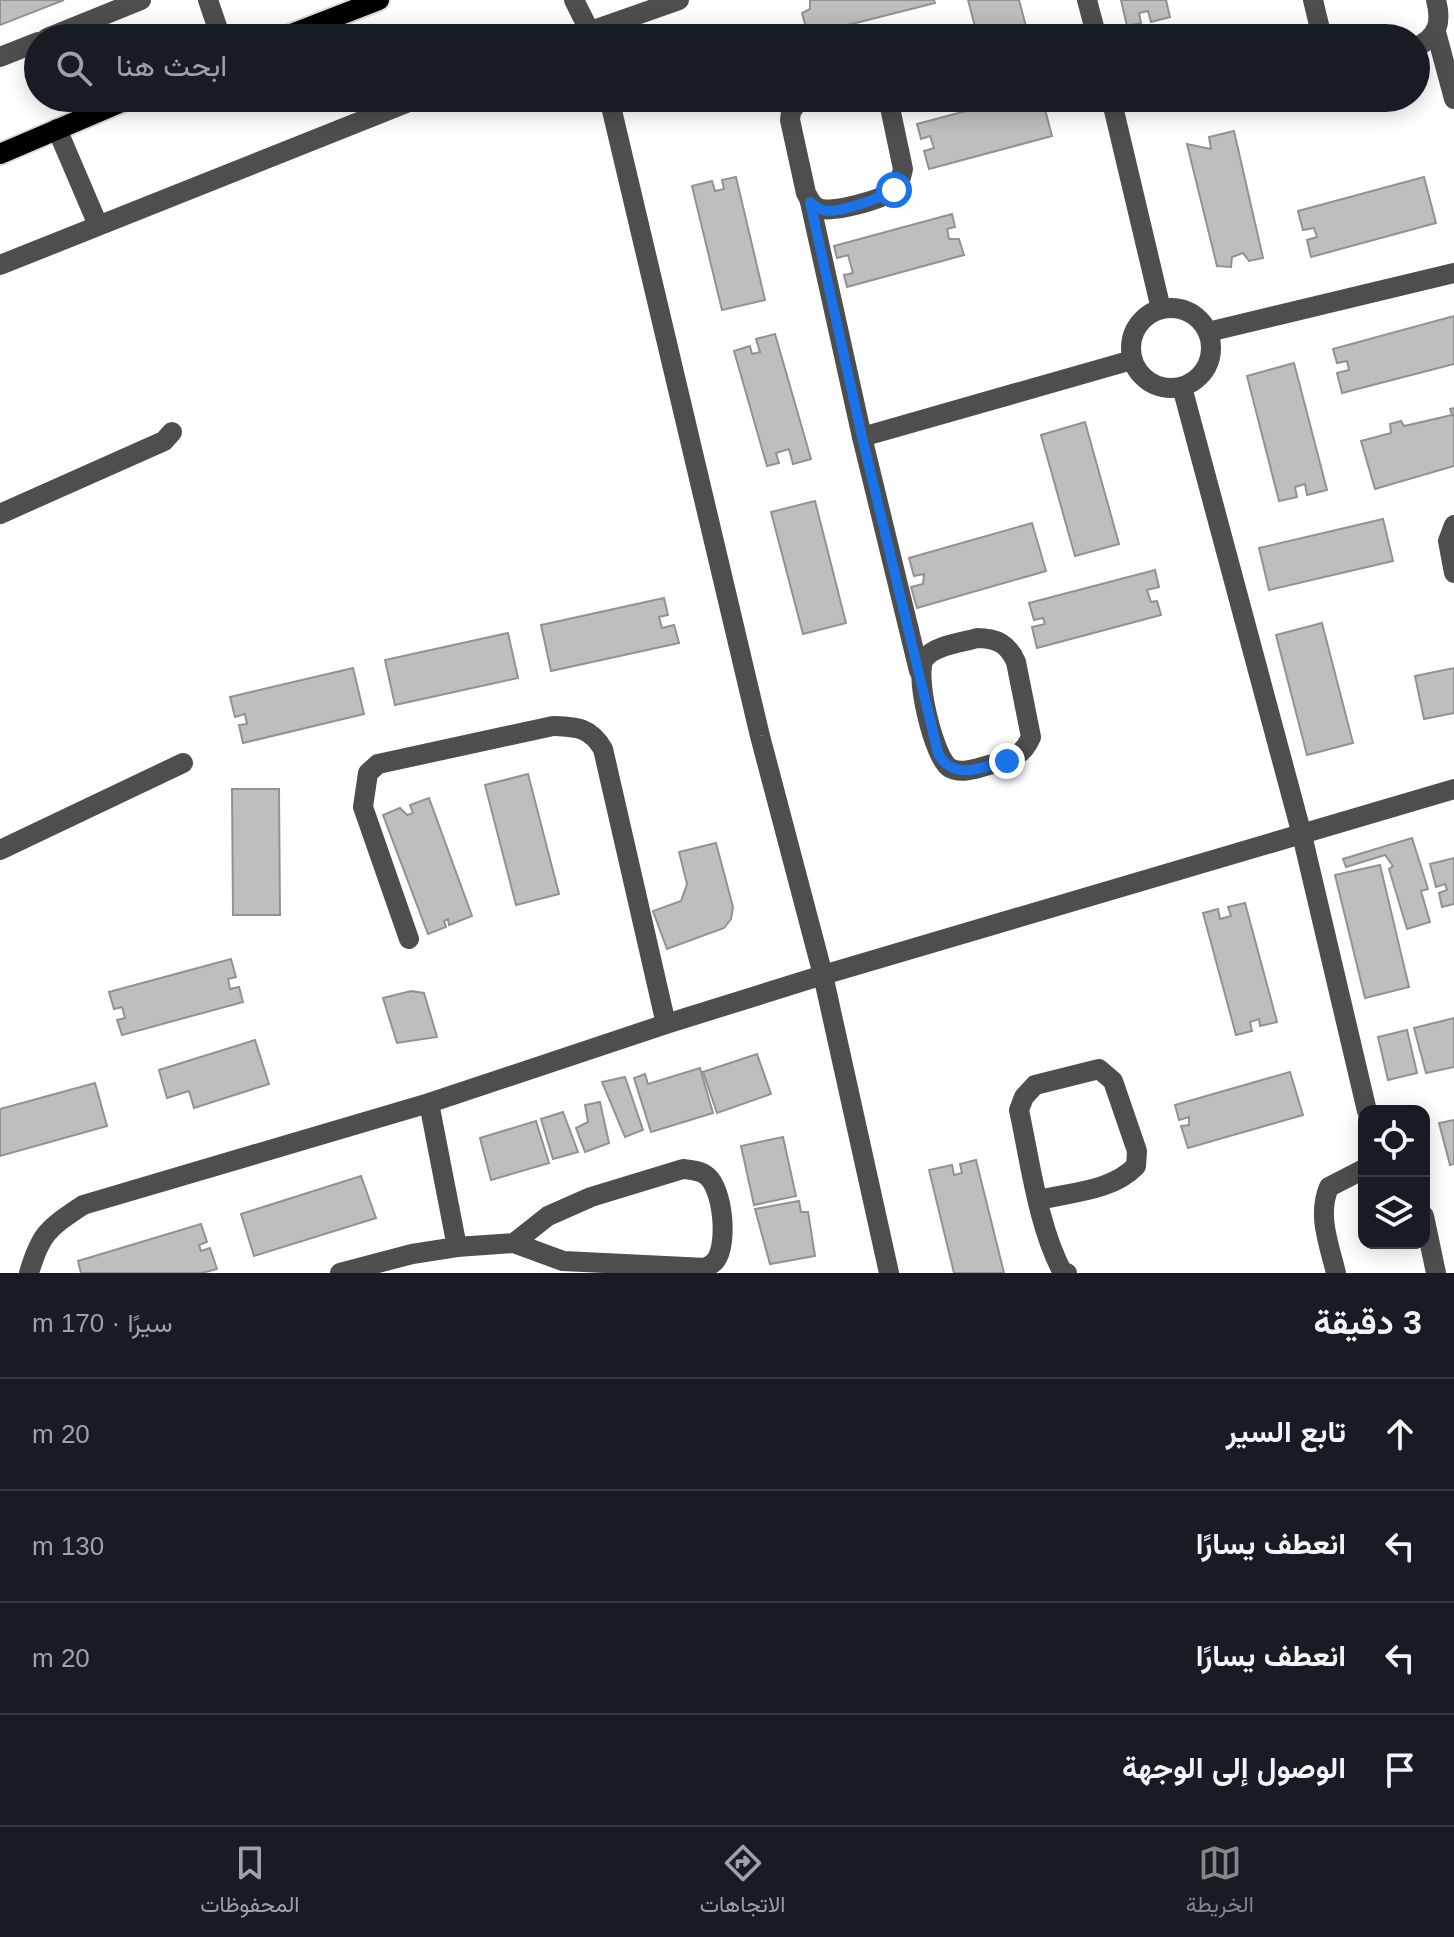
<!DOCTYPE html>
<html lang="ar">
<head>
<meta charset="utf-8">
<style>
  :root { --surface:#171b24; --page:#20242c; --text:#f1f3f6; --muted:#9ea1a6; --line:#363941; --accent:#858687 }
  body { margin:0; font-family:Arial,Vazirmatn,sans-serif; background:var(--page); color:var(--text); direction:rtl }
  .controls { position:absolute; right:24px; bottom:24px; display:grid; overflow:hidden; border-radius:16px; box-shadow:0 4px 20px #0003 }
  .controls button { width:72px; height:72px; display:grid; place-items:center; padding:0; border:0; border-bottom:2px solid var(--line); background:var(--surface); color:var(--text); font:40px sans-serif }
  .stop { position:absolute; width:24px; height:24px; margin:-18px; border:6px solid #1a73e8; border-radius:50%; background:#fff }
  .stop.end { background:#1a73e8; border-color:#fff; box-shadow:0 2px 8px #0008 }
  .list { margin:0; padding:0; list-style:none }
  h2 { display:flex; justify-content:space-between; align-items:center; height:104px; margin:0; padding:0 32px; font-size:34px }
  h2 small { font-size:26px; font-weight:400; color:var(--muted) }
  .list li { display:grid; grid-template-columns:52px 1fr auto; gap:24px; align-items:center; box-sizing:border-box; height:112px; padding:0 32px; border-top:2px solid var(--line) }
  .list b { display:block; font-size:30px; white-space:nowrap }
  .list em { font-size:26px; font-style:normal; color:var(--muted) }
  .icon { flex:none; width:44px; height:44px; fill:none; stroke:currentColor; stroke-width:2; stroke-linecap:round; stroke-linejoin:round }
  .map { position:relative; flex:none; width:1454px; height:1273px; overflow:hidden; direction:ltr }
  .search { position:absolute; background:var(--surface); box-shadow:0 4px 20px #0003; left:24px; right:24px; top:24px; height:88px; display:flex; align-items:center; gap:20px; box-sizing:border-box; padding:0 28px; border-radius:44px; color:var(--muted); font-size:30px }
  .sheet { height:552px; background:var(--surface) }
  nav { display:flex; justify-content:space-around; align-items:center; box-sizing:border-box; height:112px; border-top:2px solid var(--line); background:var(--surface); font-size:22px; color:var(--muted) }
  nav a { display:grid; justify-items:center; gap:4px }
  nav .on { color:var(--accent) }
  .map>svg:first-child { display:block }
</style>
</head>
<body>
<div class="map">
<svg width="1454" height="1273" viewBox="0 0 1454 1273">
  <rect width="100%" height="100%" fill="#fff"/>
  <g fill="#bebebe" stroke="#929292" stroke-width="2">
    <path d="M 0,0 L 64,0 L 0,25 Z"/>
    <path d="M 810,0 L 934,0 L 935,3 L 808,35 L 802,13 L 810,9 Z"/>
    <path d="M 968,0 L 1019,0 L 1029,38 L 978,38 Z"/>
    <path d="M 1121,0 L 1166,0 L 1170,17 L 1151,22 L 1148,11 L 1139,13 L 1141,23 L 1127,26 Z"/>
    <path d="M 1015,98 L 1042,98 L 1052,136 L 929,169 L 924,151 L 934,148 L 930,136 L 921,139 L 917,124 Z"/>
    <path d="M 1145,98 L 1200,98 L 1148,111 Z"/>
    <path d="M 1234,131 L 1263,258 L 1249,261 L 1243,253 L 1232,257 L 1231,267 L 1217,266 L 1187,144 L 1211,149 L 1209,137 Z"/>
    <path d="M 736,177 L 765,300 L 722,310 L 692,186 L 712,181 L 715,191 L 724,189 L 722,180 Z"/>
    <path d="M 1424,177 L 1436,223 L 1311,257 L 1307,240 L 1317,237 L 1314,228 L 1303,230 L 1298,211 Z"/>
    <path d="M 952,214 L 955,227 L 947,229 L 949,239 L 959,239 L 964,255 L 847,287 L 844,275 L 853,273 L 848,255 L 837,258 L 834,246 Z"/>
    <path d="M 1454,316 L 1454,364 L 1342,393 L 1337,373 L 1349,370 L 1347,361 L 1337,363 L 1333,349 Z"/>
    <path d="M 775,334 L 811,459 L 793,464 L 789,449 L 776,453 L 779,463 L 767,466 L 734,351 L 750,346 L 752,354 L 760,352 L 756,339 Z"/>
    <path d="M 1294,363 L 1327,490 L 1307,495 L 1305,484 L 1295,487 L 1297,497 L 1279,501 L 1247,376 Z"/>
    <path d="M 1454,408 L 1454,466 L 1375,489 L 1361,441 L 1391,433 L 1390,424 L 1401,421 L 1404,426 L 1452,415 L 1450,409 Z"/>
    <path d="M 1085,422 L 1119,544 L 1075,556 L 1041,435 Z"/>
    <path d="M 815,501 L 846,623 L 803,634 L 771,512 Z"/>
    <path d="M 1383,519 L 1393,561 L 1269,590 L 1259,548 Z"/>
    <path d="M 1032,523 L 1046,571 L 917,608 L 911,587 L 923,584 L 924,574 L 914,576 L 909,558 Z"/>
    <path d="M 1155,570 L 1159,587 L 1147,590 L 1151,602 L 1157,601 L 1161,615 L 1037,648 L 1032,627 L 1045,624 L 1043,618 L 1034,620 L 1029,603 Z"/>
    <path d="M 664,598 L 668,615 L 659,617 L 662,628 L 674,625 L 679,643 L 551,671 L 541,625 Z"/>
    <path d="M 1322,623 L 1353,743 L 1307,755 L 1276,635 Z"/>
    <path d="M 508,633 L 518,678 L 395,705 L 385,660 Z"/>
    <path d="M 353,668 L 364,714 L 243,743 L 239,725 L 247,724 L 245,714 L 235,717 L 230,697 Z"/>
    <path d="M 1454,668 L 1454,713 L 1424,719 L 1415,676 Z"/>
    <path d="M 528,774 L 559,894 L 516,905 L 485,785 Z"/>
    <path d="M 232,789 L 279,789 L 280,915 L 233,915 Z"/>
    <path d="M 429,798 L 472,916 L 449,925 L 448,919 L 444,921 L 446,927 L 428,934 L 383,815 L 400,808 L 407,815 L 413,813 L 410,805 Z"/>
    <path d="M 1412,838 L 1428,889 L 1421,891 L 1430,922 L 1407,929 L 1389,869 L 1393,866 L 1385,855 L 1346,867 L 1343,859 Z"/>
    <path d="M 716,843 L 733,907 L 731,919 L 724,928 L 667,949 L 653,911 L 681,901 L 687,884 L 679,852 Z"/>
    <path d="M 1454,858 L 1454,904 L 1442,907 L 1439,893 L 1447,890 L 1445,884 L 1436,887 L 1430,864 Z"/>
    <path d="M 1380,865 L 1409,987 L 1365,998 L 1335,875 Z"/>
    <path d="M 1245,903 L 1277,1022 L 1260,1026 L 1259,1019 L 1250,1022 L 1252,1031 L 1236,1035 L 1203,913 L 1218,909 L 1220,919 L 1231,916 L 1228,907 Z"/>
    <path d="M 231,959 L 236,977 L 228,979 L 230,989 L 239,987 L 243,1002 L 122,1035 L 117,1020 L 125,1018 L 122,1007 L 114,1009 L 109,992 Z"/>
    <path d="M 411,991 L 424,993 L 437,1037 L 397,1043 L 383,998 Z"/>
    <path d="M 1454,1018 L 1454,1067 L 1426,1073 L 1414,1028 Z"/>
    <path d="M 1407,1030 L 1417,1073 L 1388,1080 L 1378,1037 Z"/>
    <path d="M 255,1040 L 269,1084 L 194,1108 L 189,1091 L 167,1098 L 159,1070 Z"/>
    <path d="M 757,1054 L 771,1094 L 717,1113 L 703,1072 Z"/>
    <path d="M 700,1068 L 713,1113 L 651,1132 L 634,1078 L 645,1074 L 648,1084 Z"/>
    <path d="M 1290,1072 L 1303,1115 L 1188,1148 L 1181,1126 L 1189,1125 L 1189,1117 L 1179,1120 L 1175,1105 Z"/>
    <path d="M 625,1077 L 643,1130 L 625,1137 L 602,1082 Z"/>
    <path d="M 95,1083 L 107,1126 L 0,1156 L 0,1109 Z"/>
    <path d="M 600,1102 L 609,1143 L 585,1152 L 576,1128 L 588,1122 L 585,1105 Z"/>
    <path d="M 563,1112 L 578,1152 L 553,1159 L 541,1119 Z"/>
    <path d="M 1454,1120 L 1454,1164 L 1450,1165 L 1439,1123 Z"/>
    <path d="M 536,1121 L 549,1163 L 491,1180 L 480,1138 Z"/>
    <path d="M 783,1137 L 796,1196 L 754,1205 L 741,1146 Z"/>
    <path d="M 976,1160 L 1004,1273 L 954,1273 L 929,1170 L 952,1165 L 954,1175 L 962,1173 L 960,1164 Z"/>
    <path d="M 361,1176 L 376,1218 L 254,1256 L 241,1214 Z"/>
    <path d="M 799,1201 L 801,1212 L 808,1212 L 815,1256 L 770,1264 L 755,1209 Z"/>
    <path d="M 201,1224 L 207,1242 L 199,1245 L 201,1251 L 210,1248 L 217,1269 L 202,1273 L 81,1273 L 78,1261 Z"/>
  </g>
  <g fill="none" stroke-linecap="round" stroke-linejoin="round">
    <defs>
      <g id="major">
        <path d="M 281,38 L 379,0"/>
        <path d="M 0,154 L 131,98"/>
      </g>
    </defs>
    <use href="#major" stroke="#dbdbdb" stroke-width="24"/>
    <g stroke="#4e4e4e" stroke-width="20">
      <path d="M 208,0 L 221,38"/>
      <path d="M 574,0 L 593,38"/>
      <path d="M 1087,0 L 1097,38"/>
      <path d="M 1313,0 L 1320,29 L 1325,38"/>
      <path d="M 1436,32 L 1454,99"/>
      <path d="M 47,38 L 141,0"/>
      <path d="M 571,38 L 679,0"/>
      <path d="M 1416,47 C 1438,37 1442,22 1436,0"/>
      <path d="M 0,57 L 38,42"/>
      <path d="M 609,98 L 760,736 L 823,975 L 889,1273"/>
      <path d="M 800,98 L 791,112 L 790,120 L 806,193 C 809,199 812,205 818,208 C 830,214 881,200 892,191 C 899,186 901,178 903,169 L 888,98"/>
      <path d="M 1111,98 L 1161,309"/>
      <path d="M 57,129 L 98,225"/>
      <path d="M 810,202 L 862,437 L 919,671"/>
      <path d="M 0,265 L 419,98"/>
      <circle cx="1171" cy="348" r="40"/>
      <path d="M 1208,332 L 1454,273"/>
      <path d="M 1182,387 L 1302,835 L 1367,1111"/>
      <path d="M 862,437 L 1132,360"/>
      <path d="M 0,514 L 164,441 L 172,432"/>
      <path d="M 1454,525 L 1448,541 L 1454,573"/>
      <path d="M 977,638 C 997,638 1008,644 1016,662 L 1031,737 C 1023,756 1011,759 993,764 C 980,767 963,775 950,768 C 934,760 913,671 925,658 C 936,645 961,643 977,638 Z"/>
      <path d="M 0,850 L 183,763"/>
      <path d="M 409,939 L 363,807 L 368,773 L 378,764 L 553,726 C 577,727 590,727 603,749 L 666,1024"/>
      <path d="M 429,1103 L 457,1247"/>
      <path d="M 1039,1200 C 1072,1192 1112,1191 1136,1166 L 1137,1151 L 1113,1081 L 1099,1069 L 1035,1085 L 1024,1097 L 1019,1110 C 1030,1161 1038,1227 1063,1273 L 1067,1273"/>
      <path d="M 1424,1216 L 1436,1273"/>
      <path d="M 29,1273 C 41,1232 49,1228 83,1205 L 429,1103 L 666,1024 L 823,975 L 1454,789"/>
      <path d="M 340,1273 L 412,1254 L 457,1247 L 514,1243 L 548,1216 L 591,1197 L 683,1169 C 691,1170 700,1170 707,1176 C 723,1189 728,1243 716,1260 C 714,1263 710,1265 706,1268 L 563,1261 L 514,1243"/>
      <path d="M 1336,1273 C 1329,1244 1317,1215 1329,1187 L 1364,1169"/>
    </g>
    <use href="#major" stroke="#000" stroke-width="20"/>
  </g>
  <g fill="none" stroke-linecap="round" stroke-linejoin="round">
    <path stroke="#1a73e8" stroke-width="10" d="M 894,190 C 880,198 845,211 829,211 C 821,211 816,207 810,202 L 862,437 L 938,753 C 952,782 983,767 1007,761"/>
  </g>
</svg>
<div class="controls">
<button><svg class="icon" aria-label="locate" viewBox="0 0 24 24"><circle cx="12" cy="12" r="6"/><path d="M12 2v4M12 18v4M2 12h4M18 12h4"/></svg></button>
<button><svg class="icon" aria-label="layers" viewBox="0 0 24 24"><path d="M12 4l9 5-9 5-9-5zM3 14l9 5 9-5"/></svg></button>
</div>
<div class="stop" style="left:894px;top:190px"></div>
<div class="stop end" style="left:1007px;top:761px"></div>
<div class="search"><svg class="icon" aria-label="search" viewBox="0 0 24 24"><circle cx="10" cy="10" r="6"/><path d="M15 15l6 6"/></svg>ابحث هنا</div>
</div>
<section class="sheet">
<h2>3 دقيقة<small>سيرًا · 170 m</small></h2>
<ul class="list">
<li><svg class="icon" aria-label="ahead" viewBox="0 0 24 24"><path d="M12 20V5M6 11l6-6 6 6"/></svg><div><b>تابع السير</b></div><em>20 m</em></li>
<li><svg class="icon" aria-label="left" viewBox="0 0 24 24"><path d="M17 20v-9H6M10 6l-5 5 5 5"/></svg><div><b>انعطف يسارًا</b></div><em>130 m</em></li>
<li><svg class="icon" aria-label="left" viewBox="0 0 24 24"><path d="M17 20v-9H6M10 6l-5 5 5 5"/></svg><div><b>انعطف يسارًا</b></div><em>20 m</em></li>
<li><svg class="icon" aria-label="arrive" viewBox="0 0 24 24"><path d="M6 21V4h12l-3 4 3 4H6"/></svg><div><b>الوصول إلى الوجهة</b></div></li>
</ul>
</section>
<nav>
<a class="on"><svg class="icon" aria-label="map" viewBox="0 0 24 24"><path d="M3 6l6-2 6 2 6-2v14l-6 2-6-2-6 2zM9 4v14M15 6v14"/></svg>الخريطة</a>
<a><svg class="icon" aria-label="directions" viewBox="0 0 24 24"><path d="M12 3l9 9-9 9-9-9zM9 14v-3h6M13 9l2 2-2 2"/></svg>الاتجاهات</a>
<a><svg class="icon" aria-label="saved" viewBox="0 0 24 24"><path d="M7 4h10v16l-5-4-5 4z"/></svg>المحفوظات</a>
</nav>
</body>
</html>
